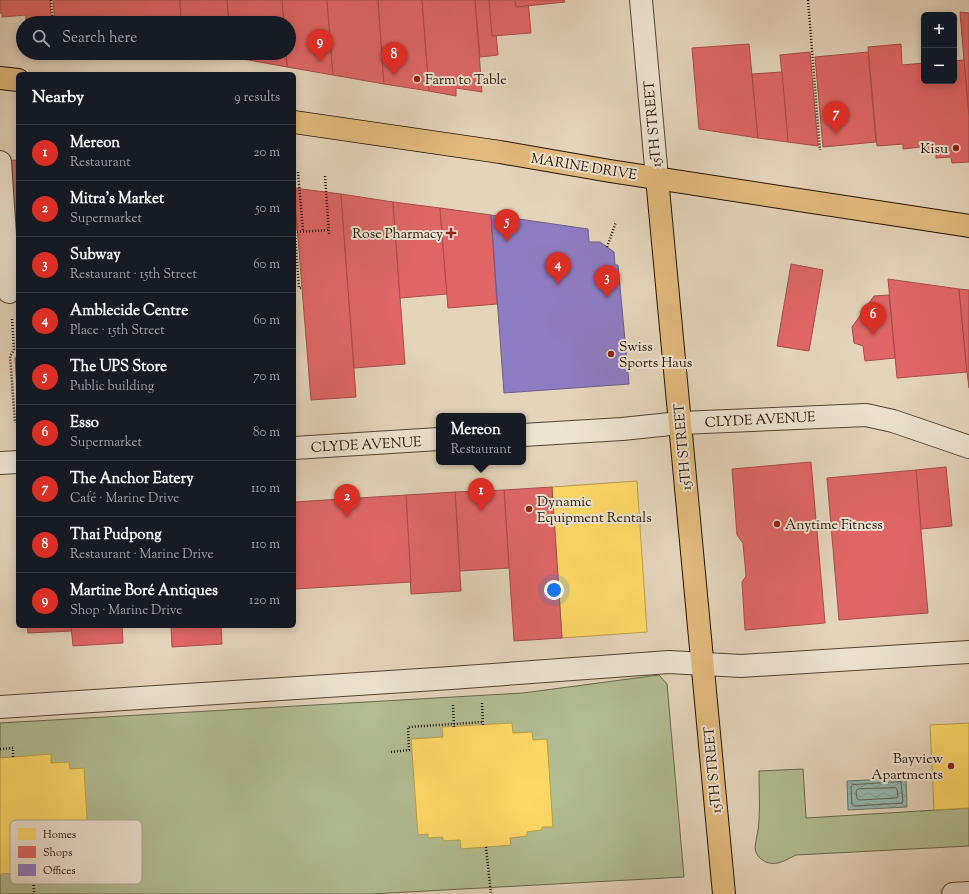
<!DOCTYPE html>
<html lang="en">
<head>
<meta charset="utf-8">
<style>
  :root { --surface:#171b24; --page:#242831; --text:#f1f3f6; --muted:#9ea1a6; --line:#363941; --accent:#d93025 }
  body { margin:0; font-family:"Sorts Mill Goudy",serif; background:var(--page); color:var(--text) }
  .controls { position:absolute; right:12px; top:12px; display:grid; overflow:hidden; border-radius:6px; box-shadow:0 2px 10px #0003 }
  .controls button { width:36px; height:36px; display:grid; place-items:center; padding:0; border:0; border-bottom:1px solid var(--line); background:var(--surface); color:var(--text); font:20px sans-serif }
  .you { position:absolute; left:554px; top:590px; width:14px; height:14px; margin:-10px; border:3px solid #fff; border-radius:50%; background:#1a73e8; box-shadow:0 0 0 6px #1a73e833 }
  .badge { display:grid; place-items:center; width:26px; height:26px; border-radius:50%; background:var(--accent); color:#fff; font-size:13px; font-weight:700 }
  .pin { position:absolute; translate:-50% -33px; filter:drop-shadow(0 1px 2px #0008) }
  .pin::after { content:''; position:absolute; top:21px; width:14px; height:12px; background:inherit; clip-path:polygon(0 0,100% 0,50% 100%) }
  .popup { position:absolute; left:436px; top:413px; width:90px; height:52px; box-sizing:border-box; display:grid; place-content:center; border-radius:6px; background:var(--surface); filter:drop-shadow(0 1px 3px #0005); font-size:13px; white-space:nowrap; color:var(--muted) }
  .popup b { font-size:15px; color:var(--text) }
  .popup::after { content:''; position:absolute; left:50%; top:100%; margin-left:-8px; border:8px solid transparent; border-top-color:var(--surface) }
  .list { margin:0; padding:0; list-style:none }
  h2 { display:flex; justify-content:space-between; align-items:center; height:52px; margin:0; padding:0 16px; font-size:17px }
  h2 small { font-size:13px; font-weight:400; color:var(--muted) }
  .list li { display:grid; grid-template-columns:26px 1fr auto; gap:12px; align-items:center; box-sizing:border-box; height:56px; padding:0 16px; border-top:1px solid var(--line) }
  .list b { display:block; font-size:15px; white-space:nowrap }
  .list p { margin:0; font-size:13px; white-space:nowrap; color:var(--muted) }
  .list em { font-size:13px; font-style:normal; color:var(--muted) }
  .icon { flex:none; width:22px; height:22px; fill:none; stroke:currentColor; stroke-width:2; stroke-linecap:round; stroke-linejoin:round }
  .map { position:relative; flex:none; width:969px; height:894px; overflow:hidden }
  .search { position:absolute; background:var(--surface); box-shadow:0 2px 10px #0003; left:16px; top:16px; width:280px; height:44px; display:flex; align-items:center; gap:10px; box-sizing:border-box; padding:0 14px; border-radius:22px; color:var(--muted); font-size:15px }
  .panel { position:absolute; background:var(--surface); box-shadow:0 2px 10px #0003; left:16px; top:72px; width:280px; height:556px; border-radius:6px }
  .map>svg:first-child { display:block }
</style>
</head>
<body>
<div class="map">
<svg width="969" height="894" viewBox="0 0 969 894">
  <defs>
    <pattern id="water-waves" width="16" height="10" patternUnits="userSpaceOnUse"><rect width="16" height="10" fill="#95b8b0"/><path d="M0 5q4-4 8 0t8 0" fill="none" stroke="#809d96"/></pattern>
  </defs>
  <rect width="100%" height="100%" fill="#e4d4ba"/>
  <filter id="stains"><feTurbulence type="fractalNoise" baseFrequency=".005" numOctaves="4"/><feColorMatrix values="0 0 0 0 .2 0 0 0 0 .09 0 0 0 0 .02 0 0 0 .5 -.17"/></filter>
  <radialGradient id="worn" r=".72"><stop offset=".6" stop-color="#630" stop-opacity="0"/><stop offset="1" stop-color="#630" stop-opacity=".3"/></radialGradient>
  <g fill="#b1bd92" stroke="#6a684a">
    <path d="M 659,675 L 667,684 L 684,877 L 371,894 L 0,894 L 0,723 L 523,693 Z"/>
    <path d="M 803,769 L 806,818 L 969,808 L 969,846 L 796,855 C 784,861 772,869 760,858 C 757,856 755,851 755,847 C 756,838 759,829 759,820 C 760,804 759,787 759,771 Z"/>
  </g>
  <path fill="url(#water-waves)" stroke="#68766a" d="M 906,778 L 907,807 L 848,810 L 847,781 Z"/>
  <g fill="#ffd966" stroke="#bd9e48">
    <path d="M 637,481 L 647,632 L 562,638 L 552,487 Z"/>
    <path d="M 512,723 L 513,733 L 532,732 L 533,740 L 547,739 L 553,827 L 542,827 L 542,830 L 527,832 L 527,836 L 510,838 L 511,845 L 461,849 L 460,840 L 443,841 L 443,837 L 428,838 L 428,834 L 418,835 L 411,739 L 443,737 L 442,727 Z"/>
    <path d="M 969,723 L 969,808 L 934,810 L 930,725 Z"/>
    <path d="M 51,754 L 51,763 L 69,762 L 70,769 L 84,768 L 89,853 L 78,854 L 78,858 L 63,859 L 63,863 L 46,864 L 47,871 L 0,874 L 0,758 Z"/>
  </g>
  <g fill="#e06666" stroke="#a84d48">
    <path d="M 0,0 L 50,0 L 51,20 L 26,22 L 26,15 L 2,17 L 2,13 L 0,13 Z"/>
    <path d="M 53,0 L 180,0 L 181,23 L 55,23 Z"/>
    <path d="M 180,0 L 227,0 L 229,23 L 181,23 Z"/>
    <path d="M 227,0 L 282,0 L 284,23 L 229,23 Z"/>
    <path d="M 282,0 L 327,0 L 333,75 L 287,67 L 286,53 L 289,53 L 289,23 L 284,23 Z"/>
    <path d="M 327,0 L 378,0 L 384,84 L 333,75 Z"/>
    <path d="M 378,0 L 422,0 L 429,91 L 384,84 Z"/>
    <path d="M 422,0 L 475,0 L 482,92 L 456,88 L 456,96 L 429,91 Z"/>
    <path d="M 475,0 L 493,0 L 498,55 L 480,57 Z"/>
    <path d="M 489,0 L 528,0 L 531,33 L 492,36 Z"/>
    <path d="M 515,0 L 564,0 L 565,2 L 516,7 Z"/>
    <path d="M 960,12 L 969,13 L 969,117 L 964,60 Z"/>
    <path d="M 749,44 L 758,138 L 699,129 L 692,48 Z"/>
    <path d="M 901,44 L 902,65 L 924,63 L 924,81 L 954,81 L 954,61 L 964,60 L 969,117 L 969,162 L 952,163 L 951,157 L 936,158 L 936,152 L 921,152 L 921,147 L 903,149 L 903,144 L 877,146 L 868,47 Z"/>
    <path d="M 810,52 L 818,146 L 788,142 L 780,55 Z"/>
    <path d="M 868,52 L 876,142 L 823,147 L 815,57 Z"/>
    <path d="M 206,53 L 231,53 L 232,57 Z"/>
    <path d="M 231,53 L 286,53 L 287,67 L 232,57 Z"/>
    <path d="M 782,72 L 788,142 L 758,138 L 752,74 Z"/>
    <path d="M 18,160 L 18,252 L 14,204 L 0,204 L 0,161 Z"/>
    <path d="M 294,188 L 297,230 L 294,230 Z"/>
    <path d="M 294,188 L 341,194 L 356,397 L 311,400 Z"/>
    <path d="M 341,194 L 393,202 L 405,364 L 354,368 Z"/>
    <path d="M 393,202 L 440,208 L 447,294 L 400,298 Z"/>
    <path d="M 440,208 L 491,215 L 497,304 L 448,308 Z"/>
    <path d="M 791,264 L 823,270 L 809,351 L 777,346 Z"/>
    <path d="M 888,279 L 959,289 L 967,372 L 897,378 Z"/>
    <path d="M 959,289 L 969,290 L 969,388 L 967,372 Z"/>
    <path d="M 889,295 L 895,358 L 865,361 L 863,346 L 854,343 L 852,327 L 874,296 Z"/>
    <path d="M 18,357 L 18,404 L 15,358 Z"/>
    <path d="M 811,462 L 825,623 L 745,630 L 742,582 L 746,576 L 743,543 L 737,535 L 732,469 Z"/>
    <path d="M 946,467 L 952,526 L 921,529 L 916,470 Z"/>
    <path d="M 916,470 L 928,613 L 839,620 L 827,478 Z"/>
    <path d="M 552,487 L 562,638 L 514,641 L 504,490 Z"/>
    <path d="M 504,490 L 509,568 L 460,571 L 455,492 Z"/>
    <path d="M 455,492 L 461,591 L 411,594 L 406,495 Z"/>
    <path d="M 406,495 L 411,582 L 294,589 L 294,502 Z"/>
    <path d="M 27,626 L 71,626 L 72,631 L 28,633 Z"/>
    <path d="M 71,626 L 122,626 L 123,643 L 73,646 Z"/>
    <path d="M 171,626 L 221,626 L 222,644 L 172,647 Z"/>
  </g>
  <path fill="#8e7cc3" stroke="#6e5c89" d="M 491,215 L 588,229 L 589,242 L 600,242 L 614,252 L 615,265 L 618,265 L 629,384 L 504,393 Z"/>
  <g fill="none" stroke-linecap="round" stroke-linejoin="round">
    <g stroke="#5c6659" stroke-width="1">
      <path d="M 901,782 L 903,801 L 902,803 L 854,806 L 852,805 L 851,787 L 852,785 Z"/>
      <path d="M 896,788 L 897,789 L 898,797 L 896,798 L 859,800 L 857,799 L 856,791 L 858,789 Z"/>
    </g>
    <defs>
      <g id="minor">
        <path d="M 641,0 L 657,178"/>
        <path d="M 0,162 L 9,292"/>
        <path d="M 523,435 L 622,429 L 680,423 L 866,415 L 893,421 L 969,447"/>
        <path d="M 294,448 L 439,439"/>
        <path d="M 0,463 L 18,462"/>
        <path d="M 0,707 L 451,678 L 669,662 L 741,666 L 969,652"/>
        <path d="M 953,894 L 969,893"/>
      </g>
      <g id="major">
        <path d="M 0,78 L 18,80"/>
        <path d="M 294,122 L 500,152 L 610,171 L 969,226"/>
        <path d="M 657,178 L 724,894"/>
      </g>
    </defs>
    <use href="#minor" stroke="#544330" stroke-width="24"/>
    <use href="#major" stroke="#241302" stroke-width="24"/>
    <g stroke="#241302" stroke-width="2.5" stroke-dasharray="1 2" stroke-linecap="butt">
      <path d="M 51,0 L 53,23"/>
      <path d="M 808,0 L 820,150"/>
      <path d="M 298,172 L 303,231"/>
      <path d="M 325,176 L 329,234"/>
      <path d="M 294,232 L 329,230"/>
      <path d="M 295,232 L 299,288 L 302,288"/>
      <path d="M 607,247 L 616,222"/>
      <path d="M 12,319 L 14,350 L 10,356 L 15,423"/>
      <path d="M 482,703 L 483,725"/>
      <path d="M 453,705 L 454,727"/>
      <path d="M 0,749 L 13,748 L 13,757"/>
      <path d="M 391,752 L 409,750 L 408,727 L 483,722"/>
      <path d="M 486,847 L 491,894"/>
      <path d="M 33,873 L 34,894"/>
    </g>
    <use href="#minor" stroke="#ede3d2" stroke-width="22"/>
    <use href="#major" stroke="#e2ba7d" stroke-width="22"/>
  </g>
  <g fill="#8f2418" stroke="#ede3d2" stroke-width="1.5">
    <circle cx="417" cy="79" r="4"/>
    <circle cx="956" cy="148" r="4"/>
    <path d="M449 227h4v4h4v4h-4v4h-4v-4h-4v-4h4z"/>
    <circle cx="611" cy="354" r="4"/>
    <circle cx="529" cy="509" r="4"/>
    <circle cx="777" cy="524" r="4"/>
    <circle cx="951" cy="766" r="4"/>
  </g>
  <g text-anchor="middle" stroke-width="4" stroke-linejoin="round" paint-order="stroke">
    <g font-size="14" fill="#241302" stroke="#ede3d2" text-anchor="start">
      <text x="425" y="84">Farm to Table</text>
      <text x="948" y="153" text-anchor="end">Kisu</text>
      <text x="443" y="238" text-anchor="end">Rose Pharmacy</text>
      <text x="619" y="351">Swiss<tspan x="619" dy="16">Sports Haus</tspan></text>
      <text x="537" y="506">Dynamic<tspan x="537" dy="16">Equipment Rentals</tspan></text>
      <text x="785" y="529">Anytime Fitness</text>
      <text x="943" y="763" text-anchor="end">Bayview<tspan x="943" dy="16">Apartments</tspan></text>
    </g>
    <g font-size="14" fill="#241302" stroke="#ede3d2">
      <text transform="translate(652 124) rotate(-95)" y="5">15TH STREET</text>
      <text transform="translate(584 166) rotate(9)" y="5">MARINE DRIVE</text>
      <text transform="translate(760 419) rotate(-3)" y="5">CLYDE AVENUE</text>
      <text transform="translate(366 444) rotate(-3)" y="5">CLYDE AVENUE</text>
      <text transform="translate(682 447) rotate(-95)" y="5">15TH STREET</text>
      <text transform="translate(712 770) rotate(-95)" y="5">15TH STREET</text>
    </g>
  </g>
  <rect x="10" y="820" width="132" height="64" rx="6" fill="#ede3d2" stroke="#b1a594" stroke-width="1"/>
  <rect x="18" y="828" width="18" height="12" fill="#ffd966"/>
  <rect x="18" y="846" width="18" height="12" fill="#e06666"/>
  <rect x="18" y="864" width="18" height="12" fill="#8e7cc3"/>
  <g font-size="11" fill="#241302">
    <text x="43" y="838">Homes</text>
    <text x="43" y="856">Shops</text>
    <text x="43" y="874">Offices</text>
  </g>
  <rect width="100%" height="100%" filter="url(#stains)"/>
  <rect width="100%" height="100%" fill="url(#worn)"/>
</svg>
<div class="controls">
<button>+</button>
<button>−</button>
</div>
<div class="you"></div>
<div class="pin badge" style="left:481px;top:511px">1</div>
<div class="popup"><b>Mereon</b>Restaurant</div>
<div class="pin badge" style="left:347px;top:517px">2</div>
<div class="pin badge" style="left:607px;top:298px">3</div>
<div class="pin badge" style="left:558px;top:285px">4</div>
<div class="pin badge" style="left:507px;top:242px">5</div>
<div class="pin badge" style="left:873px;top:335px">6</div>
<div class="pin badge" style="left:836px;top:134px">7</div>
<div class="pin badge" style="left:394px;top:75px">8</div>
<div class="pin badge" style="left:320px;top:62px">9</div>
<div class="search"><svg class="icon" aria-label="search" viewBox="0 0 24 24"><circle cx="10" cy="10" r="6"/><path d="M15 15l6 6"/></svg>Search here</div>
<section class="panel">
<h2>Nearby<small>9 results</small></h2>
<ul class="list">
<li><span class="badge">1</span><div><b>Mereon</b><p>Restaurant</p></div><em>20 m</em></li>
<li><span class="badge">2</span><div><b>Mitra's Market</b><p>Supermarket</p></div><em>50 m</em></li>
<li><span class="badge">3</span><div><b>Subway</b><p>Restaurant · 15th Street</p></div><em>60 m</em></li>
<li><span class="badge">4</span><div><b>Amblecide Centre</b><p>Place · 15th Street</p></div><em>60 m</em></li>
<li><span class="badge">5</span><div><b>The UPS Store</b><p>Public building</p></div><em>70 m</em></li>
<li><span class="badge">6</span><div><b>Esso</b><p>Supermarket</p></div><em>80 m</em></li>
<li><span class="badge">7</span><div><b>The Anchor Eatery</b><p>Café · Marine Drive</p></div><em>110 m</em></li>
<li><span class="badge">8</span><div><b>Thai Pudpong</b><p>Restaurant · Marine Drive</p></div><em>110 m</em></li>
<li><span class="badge">9</span><div><b>Martine Boré Antiques</b><p>Shop · Marine Drive</p></div><em>120 m</em></li>
</ul>
</section>
</div>
</body>
</html>
